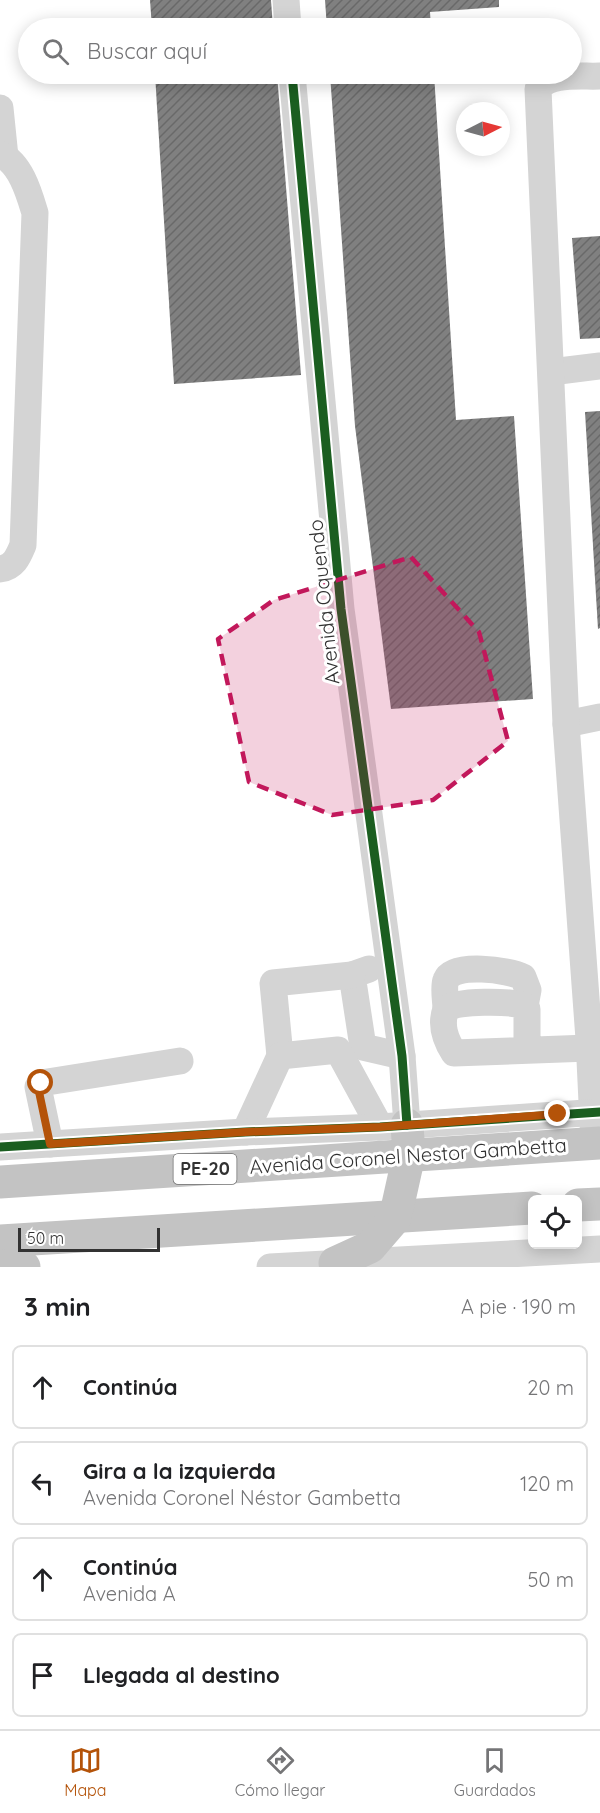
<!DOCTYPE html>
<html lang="es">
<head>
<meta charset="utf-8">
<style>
  :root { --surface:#fff; --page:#f6f6f6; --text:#202124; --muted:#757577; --line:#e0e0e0; --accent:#b45309 }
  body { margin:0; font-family:Quicksand,sans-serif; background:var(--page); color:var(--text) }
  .controls { position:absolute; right:18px; bottom:18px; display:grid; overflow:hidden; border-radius:9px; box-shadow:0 3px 15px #0003 }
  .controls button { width:54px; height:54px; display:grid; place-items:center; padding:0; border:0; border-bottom:2px solid var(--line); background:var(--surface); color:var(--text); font:30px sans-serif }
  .compass { position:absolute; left:456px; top:102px; width:54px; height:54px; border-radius:50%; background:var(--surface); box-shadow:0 3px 15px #0003; rotate:84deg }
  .scale { position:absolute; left:18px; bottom:15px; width:142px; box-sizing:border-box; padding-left:6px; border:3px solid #323232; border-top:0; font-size:16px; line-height:21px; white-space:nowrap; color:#323232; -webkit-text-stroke:4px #fff; paint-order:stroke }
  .stop { position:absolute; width:18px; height:18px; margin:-14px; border:4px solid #b45309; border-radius:50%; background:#fff }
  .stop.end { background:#b45309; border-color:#fff; box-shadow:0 2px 6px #0008 }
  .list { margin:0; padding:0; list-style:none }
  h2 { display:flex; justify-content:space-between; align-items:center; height:78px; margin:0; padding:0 24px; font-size:26px }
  h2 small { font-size:20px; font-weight:400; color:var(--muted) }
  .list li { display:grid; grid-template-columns:39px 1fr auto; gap:18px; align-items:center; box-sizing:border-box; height:84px; margin:0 12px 12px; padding:0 12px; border:2px solid var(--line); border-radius:9px }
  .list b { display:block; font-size:22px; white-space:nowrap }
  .list p { margin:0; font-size:20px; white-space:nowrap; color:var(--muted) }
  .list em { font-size:20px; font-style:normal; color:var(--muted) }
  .icon { flex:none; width:33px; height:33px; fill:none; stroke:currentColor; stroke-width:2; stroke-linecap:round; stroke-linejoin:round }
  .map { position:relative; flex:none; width:600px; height:1267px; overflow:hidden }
  .search { position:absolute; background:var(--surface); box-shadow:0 3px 15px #0003; left:18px; right:18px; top:18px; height:66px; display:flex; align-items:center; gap:15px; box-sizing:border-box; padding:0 21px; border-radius:33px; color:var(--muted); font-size:22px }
  .sheet { height:462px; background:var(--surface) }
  nav { display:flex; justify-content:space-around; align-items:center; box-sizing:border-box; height:84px; border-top:2px solid var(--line); background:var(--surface); font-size:16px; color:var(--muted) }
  nav a { display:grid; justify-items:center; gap:3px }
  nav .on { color:var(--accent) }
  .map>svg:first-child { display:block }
</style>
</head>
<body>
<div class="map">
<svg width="600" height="1267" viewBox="0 0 600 1267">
  <defs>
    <pattern id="building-hatch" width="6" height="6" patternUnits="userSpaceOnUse" patternTransform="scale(1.5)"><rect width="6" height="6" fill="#808080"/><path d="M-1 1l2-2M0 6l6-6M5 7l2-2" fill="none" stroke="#696969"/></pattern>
  </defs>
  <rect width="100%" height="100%" fill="#fff"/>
  <g fill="url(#building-hatch)">
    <path d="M 150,0 L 271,0 L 273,28 L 152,28 Z"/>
    <path d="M 325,0 L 499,0 L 499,7 L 430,12 L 431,28 L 327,28 Z"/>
    <path d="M 155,74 L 277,74 L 301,375 L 174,384 Z"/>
    <path d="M 330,74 L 434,74 L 456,420 L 514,416 L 533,699 L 391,709 L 355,426 Z"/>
    <path d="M 600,236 L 600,338 L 580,339 L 572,238 Z"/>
    <path d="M 600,411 L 600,628 L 598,629 L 585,412 Z"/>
  </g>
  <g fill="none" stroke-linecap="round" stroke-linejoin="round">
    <g stroke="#d4d4d4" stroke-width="27">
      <path d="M 286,0 L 288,28"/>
      <path d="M 292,74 L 341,609 L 402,1056 L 407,1125"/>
      <path d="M 0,108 L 5,157"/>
      <path d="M 0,154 C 21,164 29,193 35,213 L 23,545 C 18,557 14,567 0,569"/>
      <path d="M 551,372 L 600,366"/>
      <path d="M 566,724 L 600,717"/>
      <path d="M 369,969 L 352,975 L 363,1047 L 402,1056"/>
      <path d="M 446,1009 C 446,1001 443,987 446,980 C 453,962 509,970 523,977 L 528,990 L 525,1006"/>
      <path d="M 527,1050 L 527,1009 L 525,1006 C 511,1001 457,1000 446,1009 C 440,1025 445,1039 454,1053 L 589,1048"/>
      <path d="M 280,1056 L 273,983 L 352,975"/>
      <path d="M 245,1132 L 280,1056 L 338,1050 L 380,1127"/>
      <path d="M 50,1144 L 38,1087 L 41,1083 L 180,1061"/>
      <path d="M 594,1144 L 589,1039 L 566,724 L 538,89 C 549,72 582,77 600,76"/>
      <path d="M 0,1147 L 245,1132 L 380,1127 L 600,1112"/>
      <path d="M 270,1267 L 600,1249"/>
    </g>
    <g stroke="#c3c3c3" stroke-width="33">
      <path d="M 0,1182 L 600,1143"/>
      <path d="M 578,1205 L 600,1204"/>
      <path d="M 0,1241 L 532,1208"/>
      <path d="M 335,1263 L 370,1247 L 395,1218 L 409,1155 L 407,1125"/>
      <path d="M 0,1266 L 24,1267"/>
    </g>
    <defs>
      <g id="cycleway">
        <path d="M 292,74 L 341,609 L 402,1056 L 407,1125"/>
        <path d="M 0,1147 L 245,1132 L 380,1127 L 600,1112"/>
      </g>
    </defs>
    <use href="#cycleway" stroke="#fff" stroke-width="13"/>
    <use href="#cycleway" stroke="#1b5e20" stroke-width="9"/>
  </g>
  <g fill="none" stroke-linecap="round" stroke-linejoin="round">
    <path stroke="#b45309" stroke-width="8" d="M 41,1083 L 38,1087 L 50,1144 L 245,1132 L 380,1127 L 558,1114"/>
  </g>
  <path fill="#c2185b" fill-opacity="0.2" stroke="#c2185b" stroke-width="4.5" stroke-dasharray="12 8" stroke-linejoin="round" d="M 411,557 L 479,632 L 508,741 L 433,800 L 332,815 L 249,782 L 218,639 L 274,600 Z"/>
  <g text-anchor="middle" stroke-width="6" stroke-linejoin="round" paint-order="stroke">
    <rect fill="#fff" stroke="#707070" stroke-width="1.5" x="173.5" y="1154" width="63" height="30" rx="4.5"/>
    <g font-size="18" font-weight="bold" fill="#323232">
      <text x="205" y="1175">PE-20</text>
    </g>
    <g font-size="20" fill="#323232" stroke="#fff">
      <text transform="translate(324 602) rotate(-96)" y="7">Avenida Oquendo</text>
      <text transform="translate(408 1156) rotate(-4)" y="7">Avenida Coronel Nestor Gambetta</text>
    </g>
  </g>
</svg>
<div class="controls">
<button><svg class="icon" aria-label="locate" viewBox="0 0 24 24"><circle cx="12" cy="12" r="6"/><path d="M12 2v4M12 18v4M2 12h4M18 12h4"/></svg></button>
</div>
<svg class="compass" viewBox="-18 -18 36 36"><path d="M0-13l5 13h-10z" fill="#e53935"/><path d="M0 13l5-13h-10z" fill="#757577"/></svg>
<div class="scale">50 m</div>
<div class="stop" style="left:41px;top:1083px"></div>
<div class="stop end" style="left:558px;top:1114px"></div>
<div class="search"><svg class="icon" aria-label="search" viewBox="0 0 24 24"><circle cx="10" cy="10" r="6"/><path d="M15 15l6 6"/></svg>Buscar aquí</div>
</div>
<section class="sheet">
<h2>3 min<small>A pie · 190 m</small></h2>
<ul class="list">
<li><svg class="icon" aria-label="ahead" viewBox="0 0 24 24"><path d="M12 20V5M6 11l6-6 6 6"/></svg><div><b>Continúa</b></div><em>20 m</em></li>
<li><svg class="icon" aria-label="left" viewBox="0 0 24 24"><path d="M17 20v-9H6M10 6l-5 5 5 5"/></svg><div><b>Gira a la izquierda</b><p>Avenida Coronel Néstor Gambetta</p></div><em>120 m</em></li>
<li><svg class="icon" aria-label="ahead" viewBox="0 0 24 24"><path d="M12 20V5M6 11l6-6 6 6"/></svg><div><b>Continúa</b><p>Avenida A</p></div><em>50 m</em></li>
<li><svg class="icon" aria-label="arrive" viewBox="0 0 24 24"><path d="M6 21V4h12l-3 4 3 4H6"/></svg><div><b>Llegada al destino</b></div></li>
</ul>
</section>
<nav>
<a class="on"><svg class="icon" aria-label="map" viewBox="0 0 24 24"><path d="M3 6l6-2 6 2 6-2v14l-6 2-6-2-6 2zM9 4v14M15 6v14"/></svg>Mapa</a>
<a><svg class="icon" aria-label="directions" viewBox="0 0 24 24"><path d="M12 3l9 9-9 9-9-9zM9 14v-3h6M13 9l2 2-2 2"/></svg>Cómo llegar</a>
<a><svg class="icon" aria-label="saved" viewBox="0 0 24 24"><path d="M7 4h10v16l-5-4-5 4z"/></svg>Guardados</a>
</nav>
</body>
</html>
